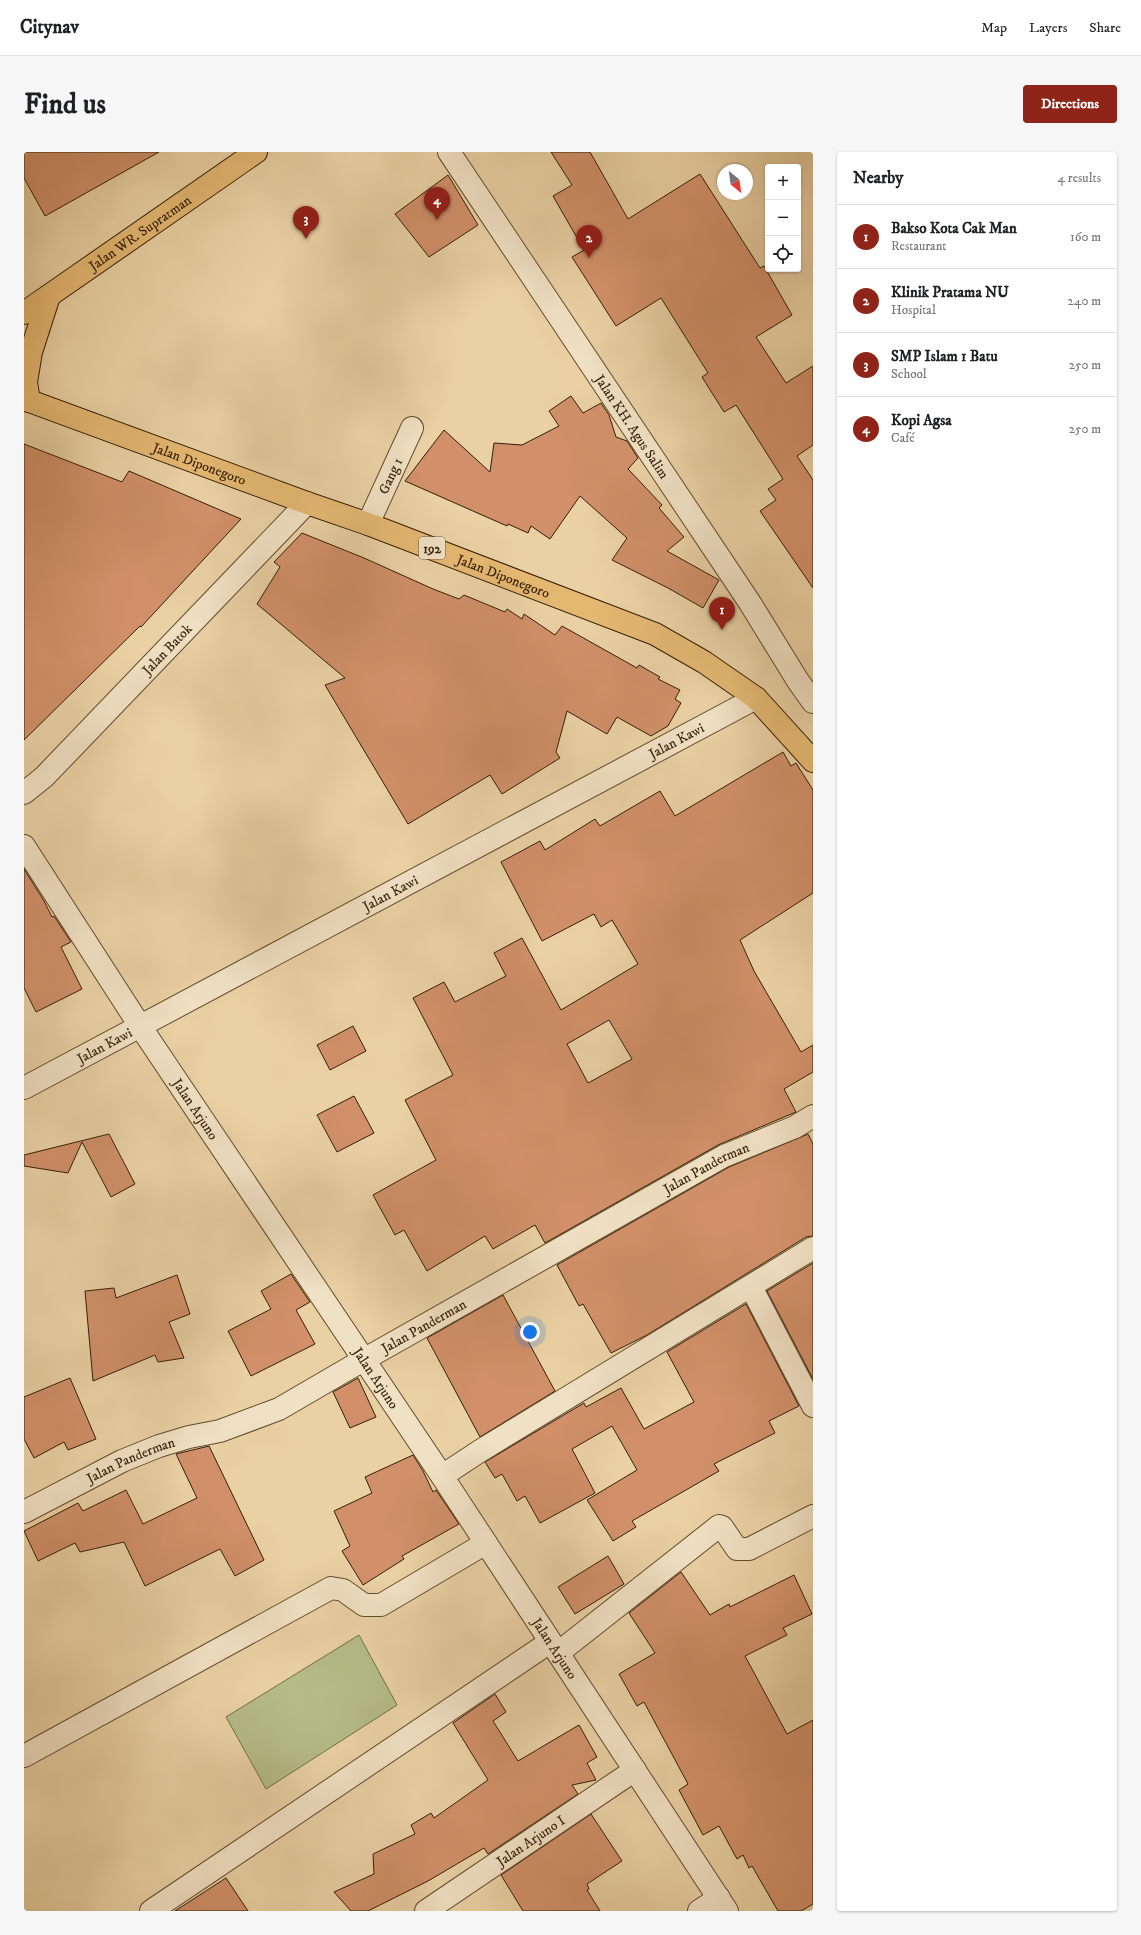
<!DOCTYPE html>
<html lang="en">
<head>
<meta charset="utf-8">
<style>
  :root { --surface:#fff; --page:#f6f6f6; --text:#202124; --muted:#757577; --line:#e0e0e0; --accent:#8f2418 }
  body { margin:0; font-family:"IM FELL DW Pica",serif; background:var(--page); color:var(--text) }
  .controls { position:absolute; right:12px; top:12px; display:grid; overflow:hidden; border-radius:4px; box-shadow:0 1px 3px #0004 }
  .controls button { width:36px; height:36px; display:grid; place-items:center; padding:0; border:0; border-bottom:1px solid var(--line); background:var(--surface); color:var(--text); font:20px sans-serif }
  .compass { position:absolute; left:693px; top:12px; width:36px; height:36px; border-radius:50%; background:var(--surface); box-shadow:0 1px 3px #0004; rotate:151deg }
  .you { position:absolute; left:506px; top:1180px; width:14px; height:14px; margin:-10px; border:3px solid #fff; border-radius:50%; background:#1a73e8; box-shadow:0 0 0 6px #1a73e833 }
  .badge { display:grid; place-items:center; width:26px; height:26px; border-radius:50%; background:var(--accent); color:#fff; font-size:13px; font-weight:700 }
  .pin { position:absolute; translate:-50% -33px; filter:drop-shadow(0 1px 2px #0008) }
  .pin::after { content:''; position:absolute; top:21px; width:14px; height:12px; background:inherit; clip-path:polygon(0 0,100% 0,50% 100%) }
  .list { margin:0; padding:0; list-style:none }
  h2 { display:flex; justify-content:space-between; align-items:center; height:52px; margin:0; padding:0 16px; font-size:17px }
  h2 small { font-size:13px; font-weight:400; color:var(--muted) }
  .list li { display:grid; grid-template-columns:26px 1fr auto; gap:12px; align-items:center; box-sizing:border-box; height:64px; padding:0 16px; border-top:1px solid var(--line) }
  .list b { display:block; font-size:15px; white-space:nowrap }
  .list p { margin:0; font-size:13px; white-space:nowrap; color:var(--muted) }
  .list em { font-size:13px; font-style:normal; color:var(--muted) }
  .icon { flex:none; width:22px; height:22px; fill:none; stroke:currentColor; stroke-width:2; stroke-linecap:round; stroke-linejoin:round }
  .map { position:relative; flex:none; width:789px; height:1759px; overflow:hidden; border-radius:4px }
  header { display:flex; align-items:center; gap:24px; box-sizing:border-box; height:56px; padding:0 20px; background:var(--surface); border-bottom:1px solid var(--line) }
  header strong { font-size:19px }
  nav { display:flex; gap:22px; margin-inline-start:auto; font-size:14px }
  .intro { display:flex; align-items:center; justify-content:space-between; box-sizing:border-box; height:96px; padding:0 24px }
  h1 { margin:0; font-size:28px }
  .button { padding:10px 18px; border-radius:4px; background:var(--accent); color:#fff; font-size:14px; font-weight:700 }
  main { display:flex; gap:24px; padding:0 24px }
  aside { flex:1; background:var(--surface); border-radius:4px; box-shadow:0 1px 3px #0004 }
  .map>svg:first-child { display:block }
</style>
</head>
<body>
<header>
<strong>Citynav</strong>
<nav><a>Map</a><a>Layers</a><a>Share</a></nav>
</header>
<div class="intro"><h1>Find us</h1><a class="button">Directions</a></div>
<main>
<div class="map">
<svg width="789" height="1759" viewBox="0 0 789 1759">
  <rect width="100%" height="100%" fill="#ead1a4"/>
  <filter id="stains"><feTurbulence type="fractalNoise" baseFrequency=".005" numOctaves="4"/><feColorMatrix values="0 0 0 0 .2 0 0 0 0 .09 0 0 0 0 .02 0 0 0 .5 -.17"/></filter>
  <radialGradient id="worn" r=".72"><stop offset=".6" stop-color="#630" stop-opacity="0"/><stop offset="1" stop-color="#630" stop-opacity=".3"/></radialGradient>
  <path fill="#b5bc87" stroke="#746e47" d="M 335,1483 L 373,1553 L 242,1637 L 202,1565 Z"/>
  <g fill="#d19069" stroke="#341f07" fill-rule="evenodd">
    <path d="M 0,0 L 135,0 L 21,64 L 0,26 Z"/>
    <path d="M 527,0 L 566,0 L 604,67 L 676,22 L 736,116 L 740,114 L 768,163 L 732,185 L 762,231 L 789,214 L 789,293 L 773,304 L 789,328 L 789,436 L 736,359 L 752,348 L 744,337 L 759,327 L 712,253 L 700,260 L 678,225 L 684,221 L 637,146 L 592,174 L 548,105 L 560,98 L 529,44 L 548,33 Z"/>
    <path d="M 424,23 L 454,73 L 405,105 L 371,62 Z"/>
    <path d="M 547,244 L 559,261 L 577,251 L 585,263 L 592,285 L 603,289 L 614,306 L 604,317 L 638,353 L 635,356 L 660,385 L 643,399 L 695,428 L 679,456 L 644,436 L 588,408 L 603,386 L 556,344 L 526,387 L 507,374 L 504,381 L 484,372 L 483,374 L 381,329 L 420,278 L 466,320 L 470,291 L 498,293 L 535,274 L 525,259 Z"/>
    <path d="M 0,292 L 98,330 L 105,319 L 217,367 L 117,475 L 116,474 L 0,588 Z"/>
    <path d="M 278,381 L 340,406 L 409,437 L 435,447 L 440,443 L 481,460 L 483,457 L 498,467 L 500,462 L 531,483 L 538,474 L 613,516 L 615,513 L 636,525 L 634,527 L 656,538 L 651,547 L 657,551 L 644,574 L 627,584 L 593,565 L 583,582 L 543,559 L 532,600 L 536,606 L 478,642 L 466,623 L 384,672 L 301,533 L 321,526 L 233,452 L 256,415 L 250,410 Z"/>
    <path d="M 759,600 L 767,614 L 772,611 L 789,638 L 789,741 L 716,788 L 730,819 L 777,900 L 789,893 L 789,920 L 760,937 L 772,960 L 694,993 L 521,1091 L 511,1073 L 469,1097 L 461,1084 L 403,1119 L 380,1078 L 371,1083 L 349,1043 L 412,1008 L 381,948 L 429,923 L 389,846 L 420,830 L 431,850 L 482,824 L 470,801 L 498,786 L 537,858 L 614,812 L 588,768 L 577,775 L 570,762 L 518,789 L 477,710 L 516,689 L 521,698 L 571,667 L 576,674 L 636,639 L 651,664 ZM 585,868 L 608,907 L 564,931 L 543,892 Z"/>
    <path d="M 0,717 L 20,749 L 28,765 L 30,764 L 47,790 L 37,795 L 58,837 L 12,860 L 0,836 Z"/>
    <path d="M 329,874 L 342,899 L 306,918 L 293,893 Z"/>
    <path d="M 330,944 L 350,981 L 313,1000 L 293,963 Z"/>
    <path d="M 85,982 L 111,1032 L 87,1045 L 58,990 L 44,1021 L 0,1014 L 0,1003 Z"/>
    <path d="M 784,982 L 789,992 L 789,1084 L 782,1085 L 623,1183 L 587,1201 L 559,1152 L 555,1154 L 533,1113 L 705,1015 Z"/>
    <path d="M 789,1111 L 789,1227 L 743,1139 Z"/>
    <path d="M 267,1122 L 286,1150 L 272,1158 L 291,1192 L 227,1224 L 204,1179 L 247,1157 L 237,1139 Z"/>
    <path d="M 153,1123 L 166,1162 L 145,1170 L 160,1206 L 134,1210 L 131,1203 L 69,1229 L 61,1139 L 90,1136 L 92,1146 Z"/>
    <path d="M 479,1143 L 531,1239 L 456,1285 L 403,1186 Z"/>
    <path d="M 722,1152 L 775,1254 L 745,1269 L 751,1281 L 690,1312 L 695,1319 L 608,1369 L 612,1375 L 589,1389 L 563,1348 L 613,1318 L 588,1274 L 548,1297 L 571,1341 L 516,1371 L 501,1344 L 493,1349 L 478,1322 L 471,1326 L 461,1310 L 560,1251 L 562,1255 L 597,1236 L 620,1277 L 670,1250 L 643,1200 Z"/>
    <path d="M 46,1226 L 72,1287 L 44,1298 L 40,1290 L 10,1306 L 0,1287 L 0,1245 Z"/>
    <path d="M 334,1226 L 352,1265 L 326,1276 L 309,1240 Z"/>
    <path d="M 185,1294 L 240,1408 L 211,1424 L 196,1397 L 121,1434 L 100,1390 L 56,1400 L 51,1391 L 14,1409 L 0,1379 L 54,1351 L 59,1359 L 102,1338 L 119,1372 L 173,1346 L 152,1302 Z"/>
    <path d="M 389,1303 L 399,1319 L 409,1340 L 412,1338 L 435,1372 L 378,1404 L 380,1407 L 339,1433 L 318,1399 L 326,1394 L 310,1359 L 348,1341 L 341,1325 Z"/>
    <path d="M 584,1404 L 600,1432 L 551,1462 L 534,1435 Z"/>
    <path d="M 657,1420 L 686,1463 L 705,1452 L 706,1455 L 770,1423 L 788,1462 L 759,1476 L 763,1483 L 721,1504 L 763,1582 L 789,1568 L 789,1752 L 777,1759 L 754,1759 L 728,1714 L 725,1716 L 719,1703 L 713,1707 L 695,1674 L 679,1683 L 655,1638 L 664,1632 L 620,1550 L 613,1554 L 595,1522 L 631,1501 L 605,1461 Z"/>
    <path d="M 471,1542 L 482,1560 L 469,1569 L 494,1609 L 555,1573 L 573,1605 L 563,1611 L 572,1628 L 548,1633 L 554,1642 L 464,1702 L 460,1696 L 404,1729 L 344,1759 L 327,1759 L 310,1740 L 350,1722 L 349,1702 L 391,1682 L 387,1673 L 407,1661 L 410,1666 L 464,1628 L 429,1571 Z"/>
    <path d="M 567,1662 L 598,1709 L 563,1732 L 565,1737 L 563,1738 L 576,1759 L 499,1759 L 477,1723 Z"/>
    <path d="M 202,1726 L 224,1759 L 151,1759 Z"/>
  </g>
  <g fill="none" stroke-linecap="round" stroke-linejoin="round">
    <defs>
      <g id="minor">
        <path id="s1" d="M 425,0 L 726,451 L 774,529 L 789,550"/>
        <path id="s2" d="M 344,372 L 388,276"/>
        <path id="s3" d="M 0,641 L 20,625 L 283,351"/>
        <path id="s4" d="M 0,694 L 116,874 L 418,1324 L 703,1759"/>
        <path id="s5" d="M 0,936 L 732,546"/>
        <path d="M 727,1135 L 789,1254"/>
        <path d="M 418,1324 L 456,1299 L 789,1096"/>
        <path id="s6" d="M 0,1360 L 98,1309 L 135,1294 L 165,1285 L 196,1279 L 255,1257 L 341,1207 L 700,1004 L 771,975 L 789,964"/>
        <path d="M 534,1501 L 695,1374 L 698,1375 L 713,1397 L 725,1397 L 789,1364"/>
        <path d="M 0,1604 L 307,1436 L 319,1438 L 340,1453 L 357,1453 L 462,1391"/>
        <path d="M 127,1759 L 526,1490"/>
        <path id="s7" d="M 402,1759 L 611,1618"/>
        <path d="M 675,1759 L 695,1746"/>
      </g>
      <g id="major">
        <path id="s8" d="M 0,161 L 232,0"/>
        <path id="s9" d="M 0,247 L 283,351 L 344,372 L 631,482 L 680,510 L 732,546 L 789,609"/>
        <path d="M 5,249 L 2,230 L 7,200 L 25,144"/>
      </g>
    </defs>
    <use href="#minor" stroke="#624c2e" stroke-width="24"/>
    <use href="#major" stroke="#341f07" stroke-width="24"/>
    <use href="#minor" stroke="#f1e1c4" stroke-width="22"/>
    <use href="#major" stroke="#e5b872" stroke-width="22"/>
  </g>
  <g text-anchor="middle" stroke-width="3" stroke-linejoin="round" paint-order="stroke">
    <rect fill="#f1e1c4" stroke="#6d5940" stroke-width="1" x="395" y="385" width="26" height="22" rx="3"/>
    <g font-size="13" font-weight="bold" fill="#341f07">
      <text x="408" y="401">192</text>
    </g>
    <g font-size="14" fill="#341f07" stroke="#f1e1c4">
      <text dy="5" stroke="none"><textPath href="#s8" startOffset="141">Jalan WR. Supratman</textPath></text>
      <text dy="5" stroke="none"><textPath href="#s1" startOffset="330">Jalan KH. Agus Salim</textPath></text>
      <text dy="5" stroke="none"><textPath href="#s9" startOffset="187">Jalan Diponegoro</textPath></text>
      <text dy="5" stroke="none"><textPath href="#s2" startOffset="53">Gang 1</textPath></text>
      <text dy="5" stroke="none"><textPath href="#s9" startOffset="511">Jalan Diponegoro</textPath></text>
      <text dy="5" stroke="none"><textPath href="#s3" startOffset="203">Jalan Batok</textPath></text>
      <text dy="5" stroke="none"><textPath href="#s5" startOffset="739">Jalan Kawi</textPath></text>
      <text dy="5" stroke="none"><textPath href="#s5" startOffset="415">Jalan Kawi</textPath></text>
      <text dy="5" stroke="none"><textPath href="#s5" startOffset="91">Jalan Kawi</textPath></text>
      <text dy="5" stroke="none"><textPath href="#s4" startOffset="314">Jalan Arjuno</textPath></text>
      <text dy="5" stroke="none"><textPath href="#s6" startOffset="767">Jalan Panderman</textPath></text>
      <text dy="5" stroke="none"><textPath href="#s6" startOffset="443">Jalan Panderman</textPath></text>
      <text dy="5" stroke="none"><textPath href="#s4" startOffset="638">Jalan Arjuno</textPath></text>
      <text dy="5" stroke="none"><textPath href="#s6" startOffset="119">Jalan Panderman</textPath></text>
      <text dy="5" stroke="none"><textPath href="#s4" startOffset="962">Jalan Arjuno</textPath></text>
      <text dy="5" stroke="none"><textPath href="#s7" startOffset="126">Jalan Arjuno I</textPath></text>
    </g>
  </g>
  <rect width="100%" height="100%" filter="url(#stains)"/>
  <rect width="100%" height="100%" fill="url(#worn)"/>
</svg>
<div class="controls">
<button>+</button>
<button>−</button>
<button><svg class="icon" aria-label="locate" viewBox="0 0 24 24"><circle cx="12" cy="12" r="6"/><path d="M12 2v4M12 18v4M2 12h4M18 12h4"/></svg></button>
</div>
<svg class="compass" viewBox="-18 -18 36 36"><path d="M0-13l5 13h-10z" fill="#e53935"/><path d="M0 13l5-13h-10z" fill="#757577"/></svg>
<div class="you"></div>
<div class="pin badge" style="left:698px;top:478px">1</div>
<div class="pin badge" style="left:565px;top:106px">2</div>
<div class="pin badge" style="left:282px;top:87px">3</div>
<div class="pin badge" style="left:413px;top:68px">4</div>
</div>
<aside>
<h2>Nearby<small>4 results</small></h2>
<ul class="list">
<li><span class="badge">1</span><div><b>Bakso Kota Cak Man</b><p>Restaurant</p></div><em>160 m</em></li>
<li><span class="badge">2</span><div><b>Klinik Pratama NU</b><p>Hospital</p></div><em>240 m</em></li>
<li><span class="badge">3</span><div><b>SMP Islam 1 Batu</b><p>School</p></div><em>250 m</em></li>
<li><span class="badge">4</span><div><b>Kopi Agsa</b><p>Café</p></div><em>250 m</em></li>
</ul>
</aside>
</main>
</body>
</html>
